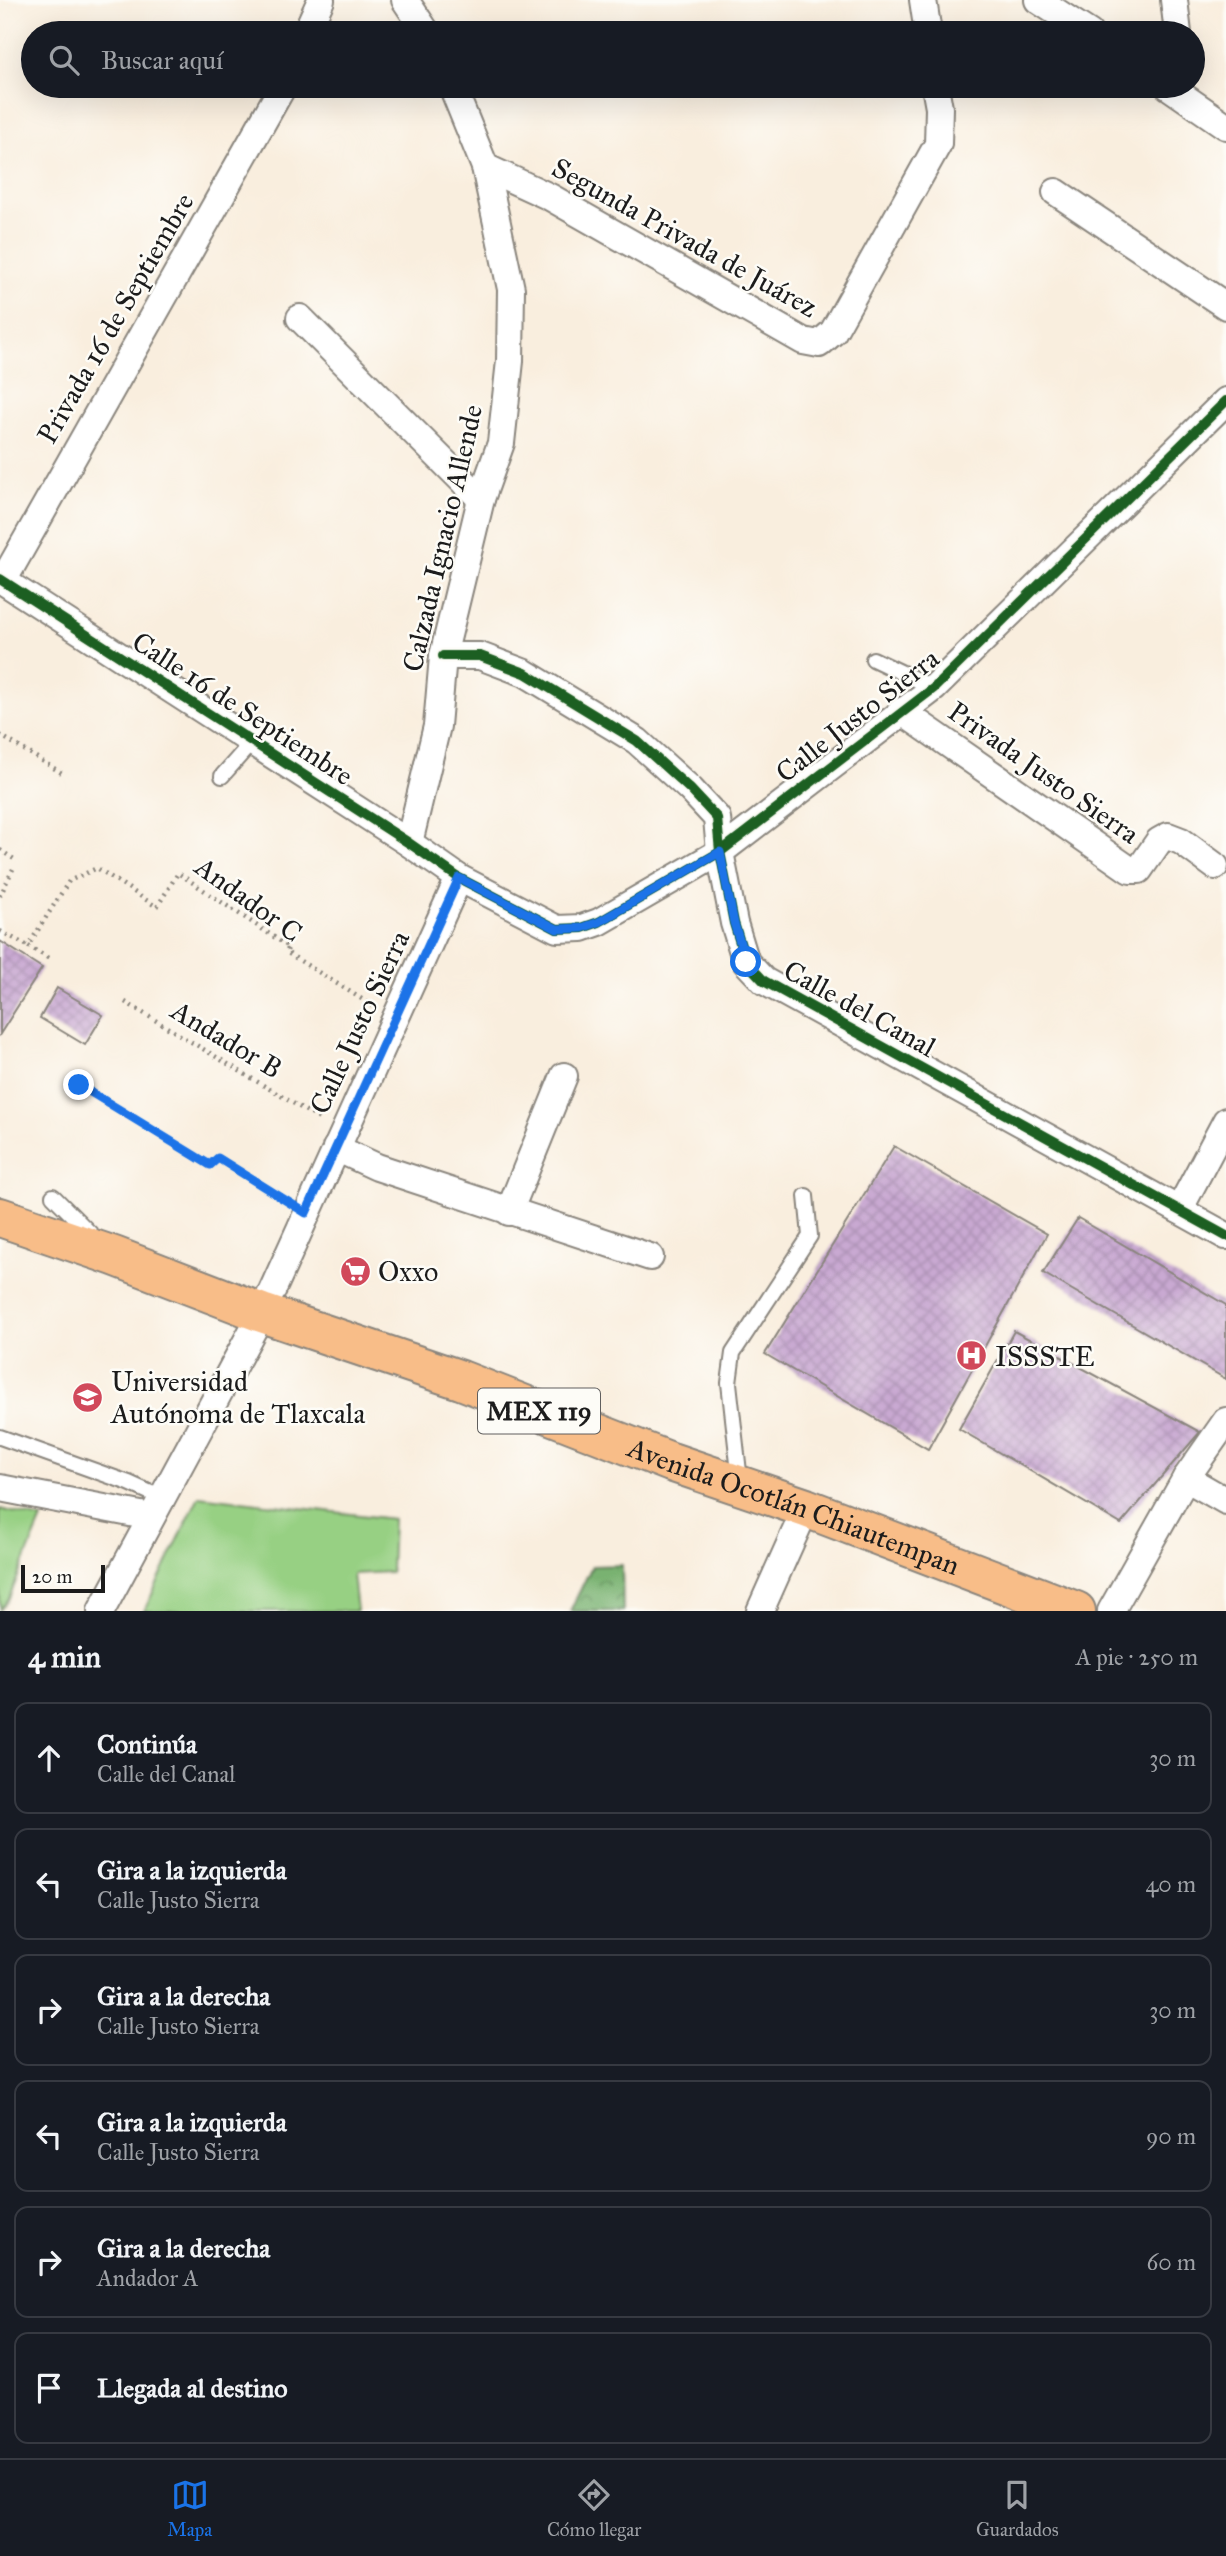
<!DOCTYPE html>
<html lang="es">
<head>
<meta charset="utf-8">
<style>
  :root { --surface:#171b24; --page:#242831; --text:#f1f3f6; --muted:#9ea1a6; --line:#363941; --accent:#1a73e8 }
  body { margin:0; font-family:"IM FELL Great Primer",serif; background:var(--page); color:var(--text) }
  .scale { position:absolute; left:21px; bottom:18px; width:84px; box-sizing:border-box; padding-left:7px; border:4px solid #1c1c1c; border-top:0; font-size:19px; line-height:24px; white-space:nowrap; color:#1c1c1c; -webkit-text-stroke:5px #fdfcf7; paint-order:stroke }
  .stop { position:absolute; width:21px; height:21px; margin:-16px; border:5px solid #1a73e8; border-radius:50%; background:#fff }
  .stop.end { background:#1a73e8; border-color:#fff; box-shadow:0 2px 7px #0008 }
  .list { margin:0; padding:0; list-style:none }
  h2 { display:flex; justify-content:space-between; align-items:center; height:91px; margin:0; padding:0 28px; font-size:30px }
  h2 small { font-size:23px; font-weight:400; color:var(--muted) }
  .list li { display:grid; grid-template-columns:46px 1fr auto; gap:21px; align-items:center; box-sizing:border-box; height:112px; margin:0 14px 14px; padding:0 14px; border:2px solid var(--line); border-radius:14px }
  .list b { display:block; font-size:26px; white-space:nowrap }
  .list p { margin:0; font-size:23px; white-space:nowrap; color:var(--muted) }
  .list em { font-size:23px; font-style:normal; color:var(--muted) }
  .icon { flex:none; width:38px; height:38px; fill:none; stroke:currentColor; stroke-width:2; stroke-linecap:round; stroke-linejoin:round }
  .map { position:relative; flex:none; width:1226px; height:1611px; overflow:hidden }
  .search { position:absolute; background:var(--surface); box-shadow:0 7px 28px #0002; left:21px; right:21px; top:21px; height:77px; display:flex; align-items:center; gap:18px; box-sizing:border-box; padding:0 24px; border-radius:38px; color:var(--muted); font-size:26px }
  .sheet { height:847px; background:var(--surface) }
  nav { display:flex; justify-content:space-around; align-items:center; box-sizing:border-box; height:98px; border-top:2px solid var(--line); background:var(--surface); font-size:19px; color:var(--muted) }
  nav a { display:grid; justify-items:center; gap:4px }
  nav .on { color:var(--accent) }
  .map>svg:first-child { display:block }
</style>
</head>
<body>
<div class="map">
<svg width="1226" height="1611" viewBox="0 0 1226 1611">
  <defs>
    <pattern id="forest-crowns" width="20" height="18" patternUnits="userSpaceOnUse" patternTransform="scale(1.75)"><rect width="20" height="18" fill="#79b271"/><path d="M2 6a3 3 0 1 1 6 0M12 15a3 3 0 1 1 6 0" fill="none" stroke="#62905c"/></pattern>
    <pattern id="building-cross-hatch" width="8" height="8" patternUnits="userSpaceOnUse" patternTransform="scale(1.75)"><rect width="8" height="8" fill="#c9a9d2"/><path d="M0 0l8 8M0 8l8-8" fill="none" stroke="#ac91b4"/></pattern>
  </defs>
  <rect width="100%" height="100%" fill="#fdfcf7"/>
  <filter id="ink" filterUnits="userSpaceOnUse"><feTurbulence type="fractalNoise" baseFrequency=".0143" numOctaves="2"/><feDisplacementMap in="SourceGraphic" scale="14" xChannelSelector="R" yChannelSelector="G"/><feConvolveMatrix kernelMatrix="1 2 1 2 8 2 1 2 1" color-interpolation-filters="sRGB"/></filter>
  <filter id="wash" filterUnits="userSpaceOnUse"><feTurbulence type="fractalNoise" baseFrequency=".00686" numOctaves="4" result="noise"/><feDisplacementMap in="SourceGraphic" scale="28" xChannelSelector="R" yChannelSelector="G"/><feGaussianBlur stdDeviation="1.57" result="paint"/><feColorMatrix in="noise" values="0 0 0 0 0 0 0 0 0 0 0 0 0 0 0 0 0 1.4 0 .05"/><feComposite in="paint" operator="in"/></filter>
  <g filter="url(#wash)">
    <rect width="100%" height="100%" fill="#f9eede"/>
    <g fill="#97d083" stroke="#5a7650" stroke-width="2">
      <path d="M 199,1496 L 393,1519 L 391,1572 L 353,1574 L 357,1611 L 144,1611 Z"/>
      <path d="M 0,1509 L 42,1519 L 9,1598 L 0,1610 Z"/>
    </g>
    <path fill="url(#forest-crowns)" stroke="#4a6746" stroke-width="2" d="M 622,1565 L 623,1611 L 570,1611 L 592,1566 Z"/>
    <g id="blocks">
      <g fill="url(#building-cross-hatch)">
        <path d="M 0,941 L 42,968 L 0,1034 Z"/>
        <path d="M 57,988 L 103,1015 L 85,1045 L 40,1018 Z"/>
        <path d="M 894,1146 L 1047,1234 L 928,1449 L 765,1354 Z"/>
        <path d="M 1078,1218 L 1226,1305 L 1226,1379 L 1043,1273 Z"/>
        <path d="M 1014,1331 L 1200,1432 L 1121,1524 L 959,1429 Z"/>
      </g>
    </g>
  </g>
  <g filter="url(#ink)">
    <use href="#blocks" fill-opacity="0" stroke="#8a857d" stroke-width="2"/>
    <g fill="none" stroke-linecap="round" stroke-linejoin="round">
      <defs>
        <g id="lane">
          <path d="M 873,659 L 934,688"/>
          <path d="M 222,776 L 252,742"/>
          <path d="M 53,1196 L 95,1238"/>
          <path d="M 0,1437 L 129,1483 L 162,1498"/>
          <path d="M 740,1481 L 729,1383 L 733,1353 L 810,1236 L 806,1196"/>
        </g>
        <g id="street">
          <path d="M 405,0 L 427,33"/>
          <path d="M 923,0 L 928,33"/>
          <path d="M 1038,0 L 1089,33"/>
          <path d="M 1174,0 L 1178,33"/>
          <path d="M 306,33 L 321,0"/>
          <path d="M 1168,86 L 1226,126"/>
          <path d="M 485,167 L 550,197 L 803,341 L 819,344 L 833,332 L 938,144 L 939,108 L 935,86"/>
          <path d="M 1056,192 L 1226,306"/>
          <path d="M 300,318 L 481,499"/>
          <path d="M 0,579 L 409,843 L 459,878 L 557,929 L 582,928 L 599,922 L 720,852 L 934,688 L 1226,401"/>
          <path d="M 3,581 L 283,86"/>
          <path d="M 443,656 L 480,656 L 525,673 L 637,741 L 690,789 L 717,818 L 720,852 L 734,923 L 746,962 L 764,981 L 1226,1236"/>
          <path d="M 901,711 L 1130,870 L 1139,870 L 1159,841 L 1168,836 L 1181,841 L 1215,866"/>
          <path d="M 409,843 L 437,726 L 443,656 L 481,499 L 501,443 L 510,361 L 511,289 L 485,167 L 452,86"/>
          <path d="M 336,1148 L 377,1167 L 650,1257"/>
          <path d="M 1179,1210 L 1226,1121"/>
          <path d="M 509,1212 L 564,1076"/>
          <path d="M 1186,1478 L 1226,1501"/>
          <path d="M 0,1488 L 151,1517"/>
          <path d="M 101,1611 L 262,1313 L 459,878"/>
          <path d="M 760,1611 L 806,1508"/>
          <path d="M 1111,1611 L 1186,1478 L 1226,1421"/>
        </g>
        <g id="primary">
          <path id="s1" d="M 0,1217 L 114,1256 L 262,1313 L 461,1380 L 671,1462 L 806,1508 L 1076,1611"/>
        </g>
      </defs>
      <use href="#lane" stroke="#8a857d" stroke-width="18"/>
      <use href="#street" stroke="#8a857d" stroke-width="30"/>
      <use href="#primary" stroke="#8a857d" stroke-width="42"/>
      <g stroke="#8a857d" stroke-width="4.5" stroke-dasharray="2 5" stroke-linecap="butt">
        <path d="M 0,735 L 65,775"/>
        <path d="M 0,850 L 14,859"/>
        <path d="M 0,896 L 13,869"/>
        <path d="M 0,931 L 28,946"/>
        <path d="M 48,958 L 28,946 L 69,881 L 97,868 L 157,907 L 178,873 L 289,947 L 286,952 L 373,1006"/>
        <path d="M 125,1002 L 321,1120"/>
        <path d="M 79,1085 L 210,1165 L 218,1158 L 285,1200"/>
      </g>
      <use href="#lane" stroke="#fff" stroke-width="14"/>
      <use href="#street" stroke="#fff" stroke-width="26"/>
      <use href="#primary" stroke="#f8bd88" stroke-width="38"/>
      <defs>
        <g id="cycleway">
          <path d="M 0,579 L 409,843 L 459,878 L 557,929 L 582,928 L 599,922 L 720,852 L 934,688 L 1226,401"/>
          <path d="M 443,656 L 480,656 L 525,673 L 637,741 L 690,789 L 717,818 L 720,852 L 734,923 L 746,962 L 764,981 L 1226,1236"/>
        </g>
      </defs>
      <use href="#cycleway" stroke="#fdfcf7" stroke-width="15"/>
      <use href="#cycleway" stroke="#1b5e20" stroke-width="10"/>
    </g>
  </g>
  <g fill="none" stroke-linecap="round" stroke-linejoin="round" filter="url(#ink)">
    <path stroke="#1a73e8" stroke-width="9" d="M 79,1085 L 210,1165 L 218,1158 L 306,1213 L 459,878 L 557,929 L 582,928 L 599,922 L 720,852 L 734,923 L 746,962"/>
  </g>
  <defs>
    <symbol id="supermarket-disc" viewBox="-11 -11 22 22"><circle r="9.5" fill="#d1495b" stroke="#fdfcf7"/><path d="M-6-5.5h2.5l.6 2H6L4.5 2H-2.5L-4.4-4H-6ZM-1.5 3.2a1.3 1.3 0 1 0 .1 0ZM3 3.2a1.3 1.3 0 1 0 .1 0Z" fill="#fff"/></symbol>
    <symbol id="hospital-disc" viewBox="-11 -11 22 22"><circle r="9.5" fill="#d1495b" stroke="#fdfcf7"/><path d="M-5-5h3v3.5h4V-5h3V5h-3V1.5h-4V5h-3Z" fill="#fff"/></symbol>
    <symbol id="university-disc" viewBox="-11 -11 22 22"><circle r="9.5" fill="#d1495b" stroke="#fdfcf7"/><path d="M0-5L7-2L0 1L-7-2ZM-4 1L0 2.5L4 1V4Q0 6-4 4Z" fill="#fff"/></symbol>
  </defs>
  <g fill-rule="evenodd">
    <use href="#supermarket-disc" x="338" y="1254" width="35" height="35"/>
    <use href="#hospital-disc" x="954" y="1338" width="35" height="35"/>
    <use href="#university-disc" x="70" y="1380" width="35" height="35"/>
  </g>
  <g text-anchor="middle" stroke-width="5" stroke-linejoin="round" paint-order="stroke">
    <rect fill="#fdfcf7" stroke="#605f5e" stroke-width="2" x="478" y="1388.5" width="122" height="45" rx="5"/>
    <g font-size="26" font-weight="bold" fill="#1c1c1c">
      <text x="539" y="1420">MEX 119</text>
    </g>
    <g font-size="28" fill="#1c1c1c" stroke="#fdfcf7">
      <text transform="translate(685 237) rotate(29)" y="10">Segunda Privada de Juárez</text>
      <text transform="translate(115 318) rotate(-60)" y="10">Privada 16 de Septiembre</text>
      <text transform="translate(442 538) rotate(-77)" y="10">Calzada Ignacio Allende</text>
      <text transform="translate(243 708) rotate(33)" y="10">Calle 16 de Septiembre</text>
      <text transform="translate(857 715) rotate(-38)" y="10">Calle Justo Sierra</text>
      <text transform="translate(1044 772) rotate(35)" y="10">Privada Justo Sierra</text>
      <text transform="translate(249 899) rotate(36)" y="10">Andador C</text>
      <text transform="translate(860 1008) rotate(29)" y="10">Calle del Canal</text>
      <text transform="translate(359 1022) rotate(-65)" y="10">Calle Justo Sierra</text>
      <text transform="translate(227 1039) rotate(31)" y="10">Andador B</text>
      <text dy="10" stroke="none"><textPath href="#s1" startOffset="845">Avenida Ocotlán Chiautempan</textPath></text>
    </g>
    <g font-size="28" fill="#1c1c1c" stroke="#fdfcf7" text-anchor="start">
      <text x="378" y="1281">Oxxo</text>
      <text x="995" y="1366">ISSSTE</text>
      <text x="111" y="1391">Universidad<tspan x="111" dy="32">Autónoma de Tlaxcala</tspan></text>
    </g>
  </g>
</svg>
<div class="scale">20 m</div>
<div class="stop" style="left:746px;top:962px"></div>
<div class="stop end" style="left:79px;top:1085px"></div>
<div class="search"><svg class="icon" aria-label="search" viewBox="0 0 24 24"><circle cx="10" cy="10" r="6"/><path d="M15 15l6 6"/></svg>Buscar aquí</div>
</div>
<section class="sheet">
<h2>4 min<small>A pie · 250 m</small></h2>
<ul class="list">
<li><svg class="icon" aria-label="ahead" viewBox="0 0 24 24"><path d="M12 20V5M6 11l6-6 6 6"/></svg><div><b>Continúa</b><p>Calle del Canal</p></div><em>30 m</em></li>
<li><svg class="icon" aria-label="left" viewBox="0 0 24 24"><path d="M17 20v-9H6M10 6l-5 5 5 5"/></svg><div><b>Gira a la izquierda</b><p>Calle Justo Sierra</p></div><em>40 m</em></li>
<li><svg class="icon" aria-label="right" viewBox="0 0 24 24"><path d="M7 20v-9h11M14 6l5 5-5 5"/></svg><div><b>Gira a la derecha</b><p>Calle Justo Sierra</p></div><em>30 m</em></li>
<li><svg class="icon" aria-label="left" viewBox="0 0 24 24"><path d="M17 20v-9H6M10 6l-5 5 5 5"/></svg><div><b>Gira a la izquierda</b><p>Calle Justo Sierra</p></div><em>90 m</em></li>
<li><svg class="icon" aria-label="right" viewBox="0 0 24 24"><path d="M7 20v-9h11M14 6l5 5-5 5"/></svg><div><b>Gira a la derecha</b><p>Andador A</p></div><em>60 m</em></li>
<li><svg class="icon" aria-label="arrive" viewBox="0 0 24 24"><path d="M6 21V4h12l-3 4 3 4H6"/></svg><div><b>Llegada al destino</b></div></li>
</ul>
</section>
<nav>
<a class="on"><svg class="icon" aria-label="map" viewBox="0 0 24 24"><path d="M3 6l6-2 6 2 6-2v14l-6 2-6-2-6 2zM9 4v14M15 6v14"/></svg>Mapa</a>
<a><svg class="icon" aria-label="directions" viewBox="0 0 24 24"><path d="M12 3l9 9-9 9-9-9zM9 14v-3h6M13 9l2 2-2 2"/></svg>Cómo llegar</a>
<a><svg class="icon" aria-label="saved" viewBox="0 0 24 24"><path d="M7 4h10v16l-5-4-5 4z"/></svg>Guardados</a>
</nav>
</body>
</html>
